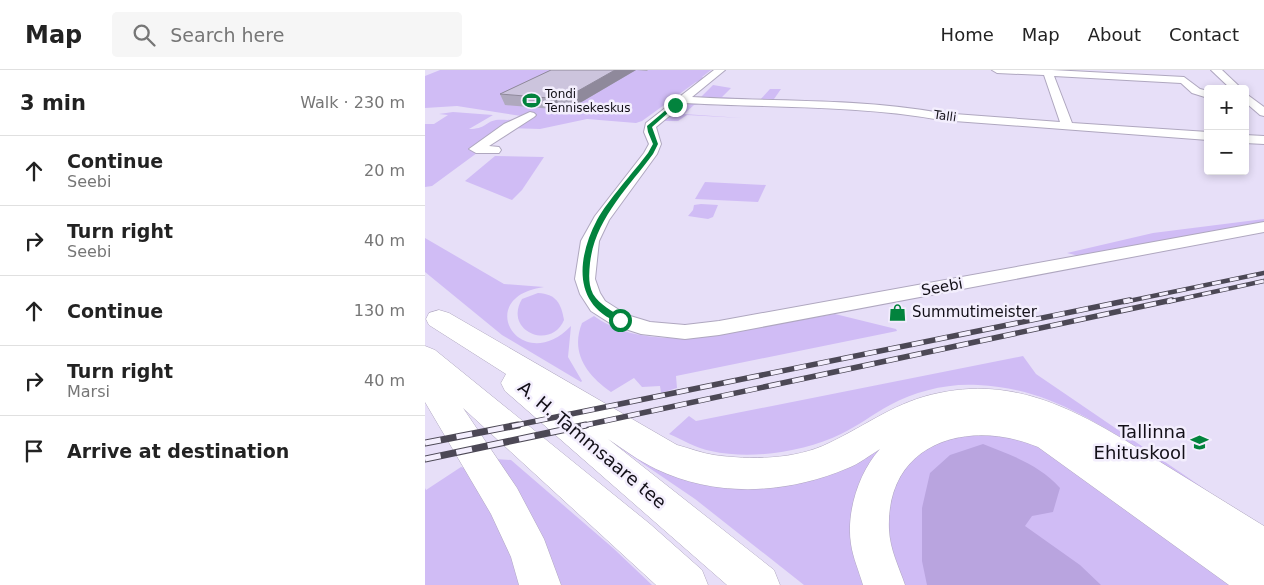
<!DOCTYPE html>
<html lang="en">
<head>
<meta charset="utf-8">
<style>
  :root { --surface:#fff; --page:#f6f6f6; --text:#222; --muted:#767676; --line:#e0e0e0 }
  body { margin:0; font-family:"DejaVu Sans",sans-serif; background:var(--page); color:var(--text) }
  .controls { position:absolute; right:15px; top:15px; display:grid; overflow:hidden; border-radius:5px; box-shadow:0 2px 8px #0003 }
  .controls button { width:45px; height:45px; display:grid; place-items:center; padding:0; border:0; border-bottom:1px solid var(--line); background:var(--surface); color:var(--text); font:25px sans-serif }
  .stop { position:absolute; width:15px; height:15px; margin:-11px; border:4px solid #02833d; border-radius:50%; background:#fff }
  .stop.end { background:#02833d; border-color:#fff; box-shadow:0 1px 5px #0008 }
  .list { margin:0; padding:0; list-style:none }
  h2 { display:flex; justify-content:space-between; align-items:center; height:65px; margin:0; padding:0 20px; font-size:21px }
  h2 small { font-size:16px; font-weight:400; color:var(--muted) }
  .list li { display:grid; grid-template-columns:32px 1fr auto; gap:15px; align-items:center; box-sizing:border-box; height:70px; padding:0 20px; border-top:1px solid var(--line) }
  .list b { display:block; font-size:19px; white-space:nowrap }
  .list p { margin:0; font-size:16px; white-space:nowrap; color:var(--muted) }
  .list em { font-size:16px; font-style:normal; color:var(--muted) }
  .icon { flex:none; width:28px; height:28px; fill:none; stroke:currentColor; stroke-width:2; stroke-linecap:round; stroke-linejoin:round }
  .map { position:relative; flex:none; width:839px; height:515px; overflow:hidden }
  header { display:flex; align-items:center; gap:30px; box-sizing:border-box; height:70px; padding:0 25px; background:var(--surface); border-bottom:1px solid var(--line) }
  header strong { font-size:24px }
  nav { display:flex; gap:28px; margin-inline-start:auto; font-size:18px }
  .search { width:350px; height:45px; background:var(--page); display:flex; align-items:center; gap:12px; box-sizing:border-box; padding:0 18px; border-radius:5px; color:var(--muted); font-size:19px }
  main { display:flex }
  aside { flex:1; background:var(--surface) }
  .map>svg:first-child { display:block }
</style>
</head>
<body>
<header>
<strong>Map</strong>
<div class="search"><svg class="icon" aria-label="search" viewBox="0 0 24 24"><circle cx="10" cy="10" r="6"/><path d="M15 15l6 6"/></svg>Search here</div>
<nav><a>Home</a><a>Map</a><a>About</a><a>Contact</a></nav>
</header>
<main>
<aside>
<h2>3 min<small>Walk · 230 m</small></h2>
<ul class="list">
<li><svg class="icon" aria-label="ahead" viewBox="0 0 24 24"><path d="M12 20V5M6 11l6-6 6 6"/></svg><div><b>Continue</b><p>Seebi</p></div><em>20 m</em></li>
<li><svg class="icon" aria-label="right" viewBox="0 0 24 24"><path d="M7 20v-9h11M14 6l5 5-5 5"/></svg><div><b>Turn right</b><p>Seebi</p></div><em>40 m</em></li>
<li><svg class="icon" aria-label="ahead" viewBox="0 0 24 24"><path d="M12 20V5M6 11l6-6 6 6"/></svg><div><b>Continue</b></div><em>130 m</em></li>
<li><svg class="icon" aria-label="right" viewBox="0 0 24 24"><path d="M7 20v-9h11M14 6l5 5-5 5"/></svg><div><b>Turn right</b><p>Marsi</p></div><em>40 m</em></li>
<li><svg class="icon" aria-label="arrive" viewBox="0 0 24 24"><path d="M6 21V4h12l-3 4 3 4H6"/></svg><div><b>Arrive at destination</b></div></li>
</ul>
</aside>
<div class="map">
<svg width="839" height="515" viewBox="0 0 839 515">
  <rect width="100%" height="100%" fill="#e7dff8"/>
  <g fill="#d0bcf5">
    <path d="M 15,0 L 286,0 L 277,7 L 279,8 L 278,10 L 271,12 L 217,51 L 211,53 L 162,49 L 115,59 L 80,58 L 56,80 L 7,116 L 0,117 L 0,54 L 9,54 L 23,45 L 14,44 L 28,42 L 68,45 L 44,59 C 61,59 60,52 71,50 C 80,49 88,52 96,46 L 32,36 L 0,38 L 0,6 Z"/>
    <path d="M 288,15 L 306,18 L 297,27 L 335,30 L 345,19 L 356,19 L 349,29 L 343,30 L 276,27 Z"/>
    <path d="M 267,33 L 274,34 L 269,35 L 259,44 L 317,48 L 262,45 L 253,51 L 239,51 L 259,35 Z"/>
    <path d="M 70,86 L 119,87 L 97,120 L 87,130 L 40,111 Z"/>
    <path d="M 280,112 L 341,115 L 333,132 L 270,129 Z"/>
    <path d="M 276,134 L 293,135 L 288,147 L 283,149 L 263,146 L 268,140 L 269,135 Z"/>
    <path d="M 839,149 L 839,153 L 654,186 L 642,183 L 728,163 Z"/>
    <path d="M 0,168 L 79,214 L 119,217 C 46,227 96,308 146,256 L 143,287 L 157,311 L 156,312 L 77,265 L 0,202 Z"/>
    <path d="M 113,223 C 131,224 136,233 139,250 C 126,281 78,261 97,229 Z"/>
    <path d="M 410,244 L 471,259 L 472,261 L 251,306 L 252,318 L 236,323 L 235,316 L 217,317 L 209,308 L 186,322 C 162,305 145,283 157,253 L 169,246 C 198,267 234,269 269,268 Z"/>
    <path d="M 598,286 L 611,304 L 790,426 C 765,411 740,396 716,380 C 662,347 618,318 553,315 C 523,313 491,321 465,335 C 448,344 433,356 416,364 C 379,382 326,390 286,381 C 271,378 258,370 244,364 L 264,346 L 271,351 Z"/>
    <path d="M 571,361 L 603,369 L 813,515 L 478,515 L 466,491 L 460,455 L 465,423 L 481,395 L 507,373 L 537,363 Z"/>
    <path d="M 471,365 L 442,515 L 379,515 L 270,429 L 189,374 L 198,372 L 292,412 Z"/>
    <path d="M 70,389 L 86,390 L 188,478 L 227,515 L 133,515 L 115,461 L 88,422 Z"/>
    <path d="M 36,397 L 40,398 C 61,431 89,477 97,515 L 0,515 L 0,418 L 1,420 Z"/>
  </g>
  <path fill="#b9a4df" d="M 558,374 C 586,385 615,395 635,418 L 628,442 L 607,446 L 600,456 L 655,495 L 676,515 L 502,515 L 497,491 L 497,438 L 505,403 L 525,385 Z"/>
  <g fill="none" stroke-linecap="round" stroke-linejoin="round">
    <defs>
      <g id="minor">
        <path d="M 289,0 L 300,0 L 267,27 C 350,32 435,28 516,43 L 635,52 L 619,5 L 572,3 L 567,0 L 627,0 L 759,7 L 775,19 L 783,21 L 783,28 L 767,23 L 756,13 L 629,6 L 647,53 L 783,62 L 783,70 L 516,50 C 432,35 345,38 260,33 L 231,57 L 236,74 L 232,84 L 184,150 L 174,171 L 170,209 L 175,223 L 180,231 L 202,245 L 225,252 L 260,255 L 294,251 L 839,152 L 839,162 L 294,265 L 260,269 L 216,264 L 188,255 L 166,241 L 155,224 L 150,209 L 156,171 L 170,146 L 219,83 L 224,74 L 219,62 L 221,53 Z"/>
        <path d="M 786,0 L 797,0 L 817,19 L 806,19 Z"/>
        <path d="M 820,23 L 839,37 L 839,46 L 835,45 L 820,32 Z"/>
        <path d="M 105,42 L 109,43 L 111,45 L 109,47 L 64,76 L 74,77 L 76,80 L 74,83 L 51,83 L 44,79 L 79,54 Z"/>
        <path d="M 820,65 L 839,66 L 839,74 L 820,73 Z"/>
      </g>
      <g id="primary">
        <path d="M 14,240 L 24,243 L 252,375 C 264,378 276,383 289,385 C 325,390 370,390 404,373 C 442,355 472,331 514,323 C 599,305 664,348 732,390 C 768,412 803,434 839,456 L 839,515 L 804,515 L 613,377 C 544,348 460,372 464,460 C 465,480 474,497 480,515 L 438,515 C 434,501 428,488 426,474 C 421,442 434,402 455,379 C 445,385 434,394 423,398 C 362,424 292,428 231,399 C 214,391 198,379 183,369 L 349,500 L 355,515 L 302,515 L 80,321 L 76,313 L 81,304 L 4,255 L 1,249 L 4,243 Z"/>
        <path d="M 0,276 L 10,280 L 225,454 L 277,500 L 283,515 L 231,515 L 38,338 L 92,418 L 119,469 L 136,515 L 94,515 L 86,487 L 66,444 L 0,332 Z"/>
      </g>
    </defs>
    <use href="#minor" stroke="#afa7bf" stroke-width="2"/>
    <use href="#primary" stroke="#afa7bf" stroke-width="1"/>
    <use href="#minor" fill="#fff" fill-rule="evenodd"/>
    <use href="#primary" fill="#fff" fill-rule="evenodd"/>
    <defs>
      <g id="rail-far2">
        <path d="M 699,232 L 839,203"/>
        <path d="M 742,232 L 839,211"/>
      </g>
      <g id="rail-far1">
        <path d="M 87,356 L 705,230"/>
        <path d="M 156,356 L 747,230"/>
      </g>
      <g id="rail">
        <path d="M 0,373 L 93,355"/>
        <path d="M 0,389 L 161,355"/>
      </g>
    </defs>
    <use href="#rail-far2" stroke="#4c4855" stroke-width="4.5"/>
    <use href="#rail-far1" stroke="#4c4855" stroke-width="5.5"/>
    <use href="#rail" stroke="#4c4855" stroke-width="7"/>
    <use href="#rail-far2" stroke="#f3eefd" stroke-width="3" stroke-dasharray="9" stroke-linecap="butt"/>
    <use href="#rail-far1" stroke="#f3eefd" stroke-width="4" stroke-dasharray="12" stroke-linecap="butt"/>
    <use href="#rail" stroke="#f3eefd" stroke-width="5" stroke-dasharray="16" stroke-linecap="butt"/>
  </g>
  <path fill="#afa9be" d="M 126,0 L 223,0 L 222,1 L 211,0 L 148,37 L 134,36 L 128,39 L 80,35 L 75,24 Z"/>
  <g fill="#8f899b">
    <path d="M 190,0 L 211,0 L 148,37 L 144,26 Z"/>
    <path d="M 130,25 L 134,36 L 128,39 L 124,28 Z"/>
  </g>
  <path fill="#ccc4dd" stroke="#8f899b" d="M 126,0 L 190,0 L 144,26 L 130,25 L 124,28 L 75,24 Z"/>
  <path fill="#02833d" d="M 248,34 L 252,35 L 227,57 L 233,74 L 228,84 C 203,118 170,149 165,193 C 164,204 163,214 168,224 C 175,235 187,241 198,248 L 199,250 L 195,253 C 147,235 152,188 172,150 C 183,130 208,103 223,83 L 228,74 L 223,62 L 222,56 Z"/>
  <defs>
    <symbol id="stadium-bare" viewBox="-9 -9 18 18"><path d="M0-5a6.5 5 0 1 0 0 10a6.5 5 0 1 0 0-10ZM-3.5-1.8h7v3.6h-7Z" fill="#02833d" stroke="#f3eefd" stroke-width="2.5" paint-order="stroke"/></symbol>
    <symbol id="shop-bare" viewBox="-9 -9 18 18"><path d="M-5-2.5h2.3a2.7 3.5 0 0 1 5.4 0H5L5.5 6h-11ZM-1.5-2.5h3a1.5 2.3 0 0 0-3 0Z" fill="#02833d" stroke="#f3eefd" stroke-width="2.5" paint-order="stroke"/></symbol>
    <symbol id="school-bare" viewBox="-9 -9 18 18"><path d="M0-5L7-2L0 1L-7-2ZM-4 1L0 2.5L4 1V4Q0 6-4 4Z" fill="#02833d" stroke="#f3eefd" stroke-width="2.5" paint-order="stroke"/></symbol>
  </defs>
  <g fill-rule="evenodd">
    <use href="#stadium-bare" x="94" y="18" width="25" height="25"/>
    <use href="#shop-bare" x="460" y="230" width="25" height="25"/>
    <use href="#school-bare" x="762" y="360" width="25" height="25"/>
  </g>
  <g text-anchor="middle" stroke-width="5" stroke-linejoin="round" paint-order="stroke">
    <g font-size="12" fill="#131018" stroke="#f3eefd" text-anchor="start">
      <text x="120" y="28">Tondi<tspan x="120" dy="14">Tennisekeskus</tspan></text>
    </g>
    <g font-size="12" fill="#131018" stroke="#f3eefd">
      <text transform="translate(520 46) rotate(8)" y="4">Talli</text>
    </g>
    <g font-size="15" fill="#131018" stroke="#f3eefd">
      <text transform="translate(517 217) rotate(-10)" y="5">Seebi</text>
    </g>
    <g font-size="15" fill="#131018" stroke="#f3eefd" text-anchor="start">
      <text x="487" y="247">Summutimeister</text>
    </g>
    <g font-size="18" fill="#131018" stroke="#f3eefd" text-anchor="end">
      <text x="761" y="368">Tallinna<tspan x="761" dy="21">Ehituskool</tspan></text>
    </g>
    <g font-size="18" fill="#131018" stroke="#f3eefd">
      <text transform="translate(167 375) rotate(40)" y="6">A. H. Tammsaare tee</text>
    </g>
  </g>
</svg>
<div class="controls">
<button>+</button>
<button>−</button>
</div>
<div class="stop" style="left:195px;top:250px"></div>
<div class="stop end" style="left:250px;top:35px"></div>
</div>
</main>
</body>
</html>
